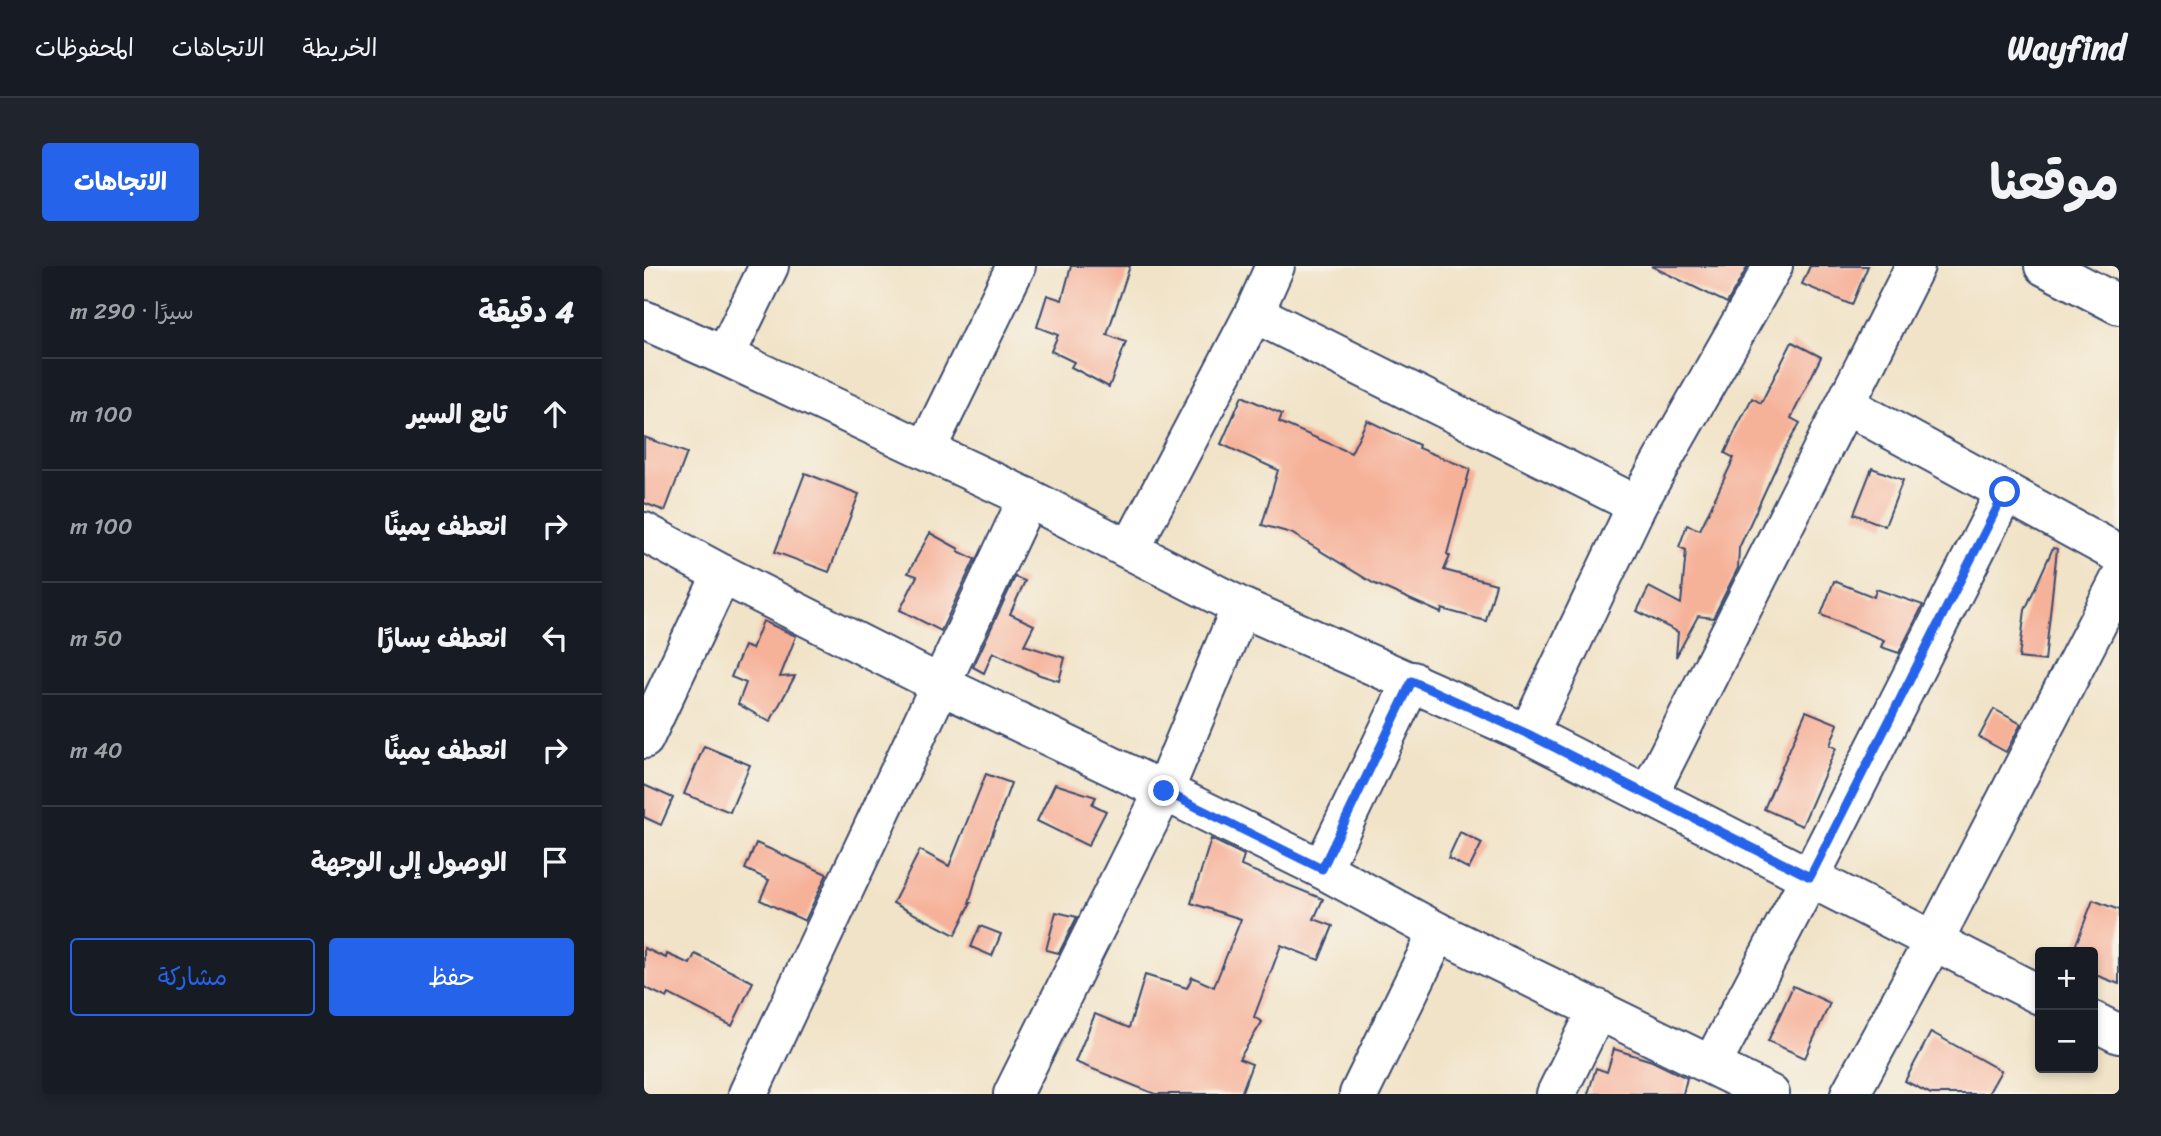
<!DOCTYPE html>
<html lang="ar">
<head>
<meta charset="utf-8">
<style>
  :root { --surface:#171b24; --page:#20242c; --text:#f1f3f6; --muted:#9ea1a6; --line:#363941; --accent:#2563eb }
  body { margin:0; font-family:Sriracha,"Playpen Sans Arabic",sans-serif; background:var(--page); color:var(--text); direction:rtl }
  .controls { position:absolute; right:21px; bottom:21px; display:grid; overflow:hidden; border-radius:7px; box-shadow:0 4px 10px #0003 }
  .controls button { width:63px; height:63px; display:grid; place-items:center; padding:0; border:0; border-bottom:2px solid var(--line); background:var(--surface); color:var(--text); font:35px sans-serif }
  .stop { position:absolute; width:21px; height:21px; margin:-16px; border:5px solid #2563eb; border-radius:50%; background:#fff }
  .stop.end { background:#2563eb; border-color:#fff; box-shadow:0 2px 7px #0008 }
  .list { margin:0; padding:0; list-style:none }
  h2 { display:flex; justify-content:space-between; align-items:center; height:91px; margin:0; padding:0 28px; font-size:30px }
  h2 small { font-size:23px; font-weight:400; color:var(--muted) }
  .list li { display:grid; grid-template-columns:46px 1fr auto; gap:21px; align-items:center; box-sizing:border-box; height:112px; padding:0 28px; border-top:2px solid var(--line) }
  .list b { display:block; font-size:26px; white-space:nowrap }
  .list em { font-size:23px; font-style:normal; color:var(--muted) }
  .actions { display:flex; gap:14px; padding:21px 28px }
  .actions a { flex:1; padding:16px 0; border:2px solid var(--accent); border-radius:7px; text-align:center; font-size:24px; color:var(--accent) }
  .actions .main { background:var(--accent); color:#fff }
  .icon { flex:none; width:38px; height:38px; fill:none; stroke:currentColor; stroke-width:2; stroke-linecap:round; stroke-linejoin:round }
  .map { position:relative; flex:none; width:1475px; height:828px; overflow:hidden; direction:ltr; border-radius:7px }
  header { display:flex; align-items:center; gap:42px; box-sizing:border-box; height:98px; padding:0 35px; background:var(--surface); border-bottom:2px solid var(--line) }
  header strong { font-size:33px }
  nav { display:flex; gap:38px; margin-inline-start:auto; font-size:24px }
  .intro { display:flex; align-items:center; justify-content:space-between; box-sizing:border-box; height:168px; padding:0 42px }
  h1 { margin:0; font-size:49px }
  .button { padding:18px 32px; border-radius:7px; background:var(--accent); color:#fff; font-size:24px; font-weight:700 }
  main { display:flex; gap:42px; padding:0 42px }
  aside { flex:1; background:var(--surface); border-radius:7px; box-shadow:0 4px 10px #0003 }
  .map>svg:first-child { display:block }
</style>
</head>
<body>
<header>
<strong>Wayfind</strong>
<nav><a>الخريطة</a><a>الاتجاهات</a><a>المحفوظات</a></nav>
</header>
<div class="intro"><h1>موقعنا</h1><a class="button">الاتجاهات</a></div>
<main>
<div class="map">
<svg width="1475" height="828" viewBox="0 0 1475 828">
  <rect width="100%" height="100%" fill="#f7f3e8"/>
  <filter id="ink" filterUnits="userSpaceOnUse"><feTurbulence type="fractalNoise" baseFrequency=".0143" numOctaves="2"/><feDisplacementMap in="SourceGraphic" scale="14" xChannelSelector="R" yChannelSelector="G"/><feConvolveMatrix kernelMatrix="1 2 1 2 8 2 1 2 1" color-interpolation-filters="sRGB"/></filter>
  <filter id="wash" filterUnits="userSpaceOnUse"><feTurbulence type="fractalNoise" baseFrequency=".00686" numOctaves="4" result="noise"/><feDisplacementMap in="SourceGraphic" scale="28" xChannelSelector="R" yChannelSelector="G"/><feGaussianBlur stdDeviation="1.57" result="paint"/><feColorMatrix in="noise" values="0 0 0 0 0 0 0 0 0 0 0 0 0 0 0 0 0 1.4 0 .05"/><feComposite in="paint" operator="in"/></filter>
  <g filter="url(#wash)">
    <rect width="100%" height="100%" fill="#f1e3c7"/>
    <g id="blocks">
      <g fill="#f6b199">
        <path d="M 427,0 L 486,0 L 463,69 L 482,76 L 465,121 L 427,101 L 430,96 L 407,85 L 414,69 L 393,61 L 403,29 L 418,34 Z"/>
        <path d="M 1007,0 L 1104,0 L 1083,37 Z"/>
        <path d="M 1166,0 L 1224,0 L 1208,39 L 1158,18 Z"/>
        <path d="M 1148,76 L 1177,91 L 1147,152 L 1156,157 L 1139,186 L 1095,282 L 1094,302 L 1069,352 L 1054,350 L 1032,391 L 1034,366 L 993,345 L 1005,321 L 1037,338 L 1042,284 L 1035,281 L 1043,259 L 1056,264 L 1090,192 L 1081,187 L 1093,161 L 1108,132 L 1117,137 Z"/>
        <path d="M 598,130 L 638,148 L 635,156 L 707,187 L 723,154 L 775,179 L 774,182 L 826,203 L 803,288 L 806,290 L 800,304 L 852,318 L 842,355 L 798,343 L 797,347 L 729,317 L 647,267 L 618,259 L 634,204 L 577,178 Z"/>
        <path d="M 0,171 L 43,187 L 21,245 L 0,237 Z"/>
        <path d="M 1228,202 L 1259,214 L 1241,260 L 1210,248 Z"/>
        <path d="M 161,207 L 215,228 L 185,306 L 131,286 Z"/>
        <path d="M 286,267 L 315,283 L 314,285 L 331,293 L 297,365 L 256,344 L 273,310 L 264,307 Z"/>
        <path d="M 1409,282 L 1413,283 L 1401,395 L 1375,392 L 1381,344 Z"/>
        <path d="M 371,311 L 381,315 L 366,348 L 390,359 L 380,379 L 421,392 L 415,415 L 396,409 L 349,386 L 340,407 L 329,401 Z"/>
        <path d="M 1190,315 L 1230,331 L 1232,323 L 1279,339 L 1255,387 L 1237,381 L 1240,374 L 1177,349 Z"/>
        <path d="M 119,355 L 152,370 L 136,411 L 151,410 L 126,456 L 94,438 L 102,417 L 87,411 L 100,380 L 108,383 Z"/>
        <path d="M 1350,443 L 1377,458 L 1362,486 L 1335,471 Z"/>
        <path d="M 1162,445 L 1194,458 L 1186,479 L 1192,482 L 1158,560 L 1120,543 Z"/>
        <path d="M 60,480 L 106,499 L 86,546 L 40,528 Z"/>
        <path d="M 342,508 L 367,517 L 332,613 L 325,637 L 327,637 L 311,669 L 249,637 L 276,584 L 305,600 Z"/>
        <path d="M 411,518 L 452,531 L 448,538 L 462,545 L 444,580 L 393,555 Z"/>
        <path d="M 0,519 L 29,532 L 17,559 L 0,551 Z"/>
        <path d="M 816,566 L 838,577 L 825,603 L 804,592 Z"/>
        <path d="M 567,573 L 600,589 L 597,600 L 679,633 L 670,653 L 689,660 L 675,694 L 637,679 L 610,751 L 618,756 L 595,793 L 608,798 L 597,828 L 511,828 L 431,796 L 451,748 L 485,762 L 501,709 L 543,722 L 548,711 L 570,721 L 597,653 L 547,637 Z"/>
        <path d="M 112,577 L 183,608 L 161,655 L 116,634 L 125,614 L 101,603 Z"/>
        <path d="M 1449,634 L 1475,644 L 1475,718 L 1449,708 L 1449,686 L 1429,686 Z"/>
        <path d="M 412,646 L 433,651 L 415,687 L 402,684 Z"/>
        <path d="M 336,660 L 357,668 L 348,690 L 327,681 Z"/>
        <path d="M 0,682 L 22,692 L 23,688 L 46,698 L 51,688 L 109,716 L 88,760 L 25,728 L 23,732 L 0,721 Z"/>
        <path d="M 1149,720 L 1186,737 L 1161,792 L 1124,775 Z"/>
        <path d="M 1287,766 L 1357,805 L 1344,828 L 1287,828 L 1261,815 Z"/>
        <path d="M 970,783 L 1008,795 L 1043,812 L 1039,828 L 944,828 L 952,802 L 963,806 Z"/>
      </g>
    </g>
  </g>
  <g filter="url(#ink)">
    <use href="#blocks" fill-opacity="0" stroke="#3b4a6e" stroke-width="2"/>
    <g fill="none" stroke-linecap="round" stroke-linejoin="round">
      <defs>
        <g id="minor">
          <path d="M 1400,0 L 1475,39"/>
          <path d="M 610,47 L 993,239"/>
          <path d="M 0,54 L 81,90 L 384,232 L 597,341 L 884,468 L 1396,729"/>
          <path d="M 81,90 L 125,0"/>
          <path d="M 1202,139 L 1475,288"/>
          <path d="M 282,184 L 372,0"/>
          <path d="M 0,266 L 78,308 L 297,419 L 520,525 L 678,603 L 794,666 L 1126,828"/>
          <path d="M 486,284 L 610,47 L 631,0"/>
          <path d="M 884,468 L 993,239 L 1129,0"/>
          <path d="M 0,473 L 78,308"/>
          <path d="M 1004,529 L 1271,0"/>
          <path d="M 678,603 L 768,415"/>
          <path d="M 1449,755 L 1475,768"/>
          <path d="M 1068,798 L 1166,611 L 1361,226"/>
          <path d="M 104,828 L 384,232"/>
          <path d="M 369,828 L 520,525 L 597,341"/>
          <path d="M 715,828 L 794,666"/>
          <path d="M 912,828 L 954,743"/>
          <path d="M 1206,828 L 1289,676 L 1475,315"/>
        </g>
      </defs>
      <use href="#minor" stroke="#3b4a6e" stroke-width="42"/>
      <use href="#minor" stroke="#fff" stroke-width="38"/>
    </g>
  </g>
  <g fill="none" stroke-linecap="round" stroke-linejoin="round" filter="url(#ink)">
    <path stroke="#2563eb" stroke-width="9" d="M 520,525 L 678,603 L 768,415 L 884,468 L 1166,611 L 1361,226"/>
  </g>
</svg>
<div class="controls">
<button>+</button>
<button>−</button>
</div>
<div class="stop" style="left:1361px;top:226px"></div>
<div class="stop end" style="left:520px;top:525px"></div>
</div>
<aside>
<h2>4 دقيقة<small>سيرًا · 290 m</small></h2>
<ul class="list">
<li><svg class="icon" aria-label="ahead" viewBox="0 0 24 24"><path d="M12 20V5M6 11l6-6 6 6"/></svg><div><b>تابع السير</b></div><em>100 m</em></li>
<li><svg class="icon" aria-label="right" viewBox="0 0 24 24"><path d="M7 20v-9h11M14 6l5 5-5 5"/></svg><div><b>انعطف يمينًا</b></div><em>100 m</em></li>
<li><svg class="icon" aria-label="left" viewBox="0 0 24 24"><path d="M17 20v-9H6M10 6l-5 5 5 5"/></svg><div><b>انعطف يسارًا</b></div><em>50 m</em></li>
<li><svg class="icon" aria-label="right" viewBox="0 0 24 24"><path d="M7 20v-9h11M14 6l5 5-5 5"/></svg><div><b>انعطف يمينًا</b></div><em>40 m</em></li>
<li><svg class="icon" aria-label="arrive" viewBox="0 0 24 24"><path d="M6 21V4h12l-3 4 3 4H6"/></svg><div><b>الوصول إلى الوجهة</b></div></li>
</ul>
<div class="actions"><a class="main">حفظ</a><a>مشاركة</a></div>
</aside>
</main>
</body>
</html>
